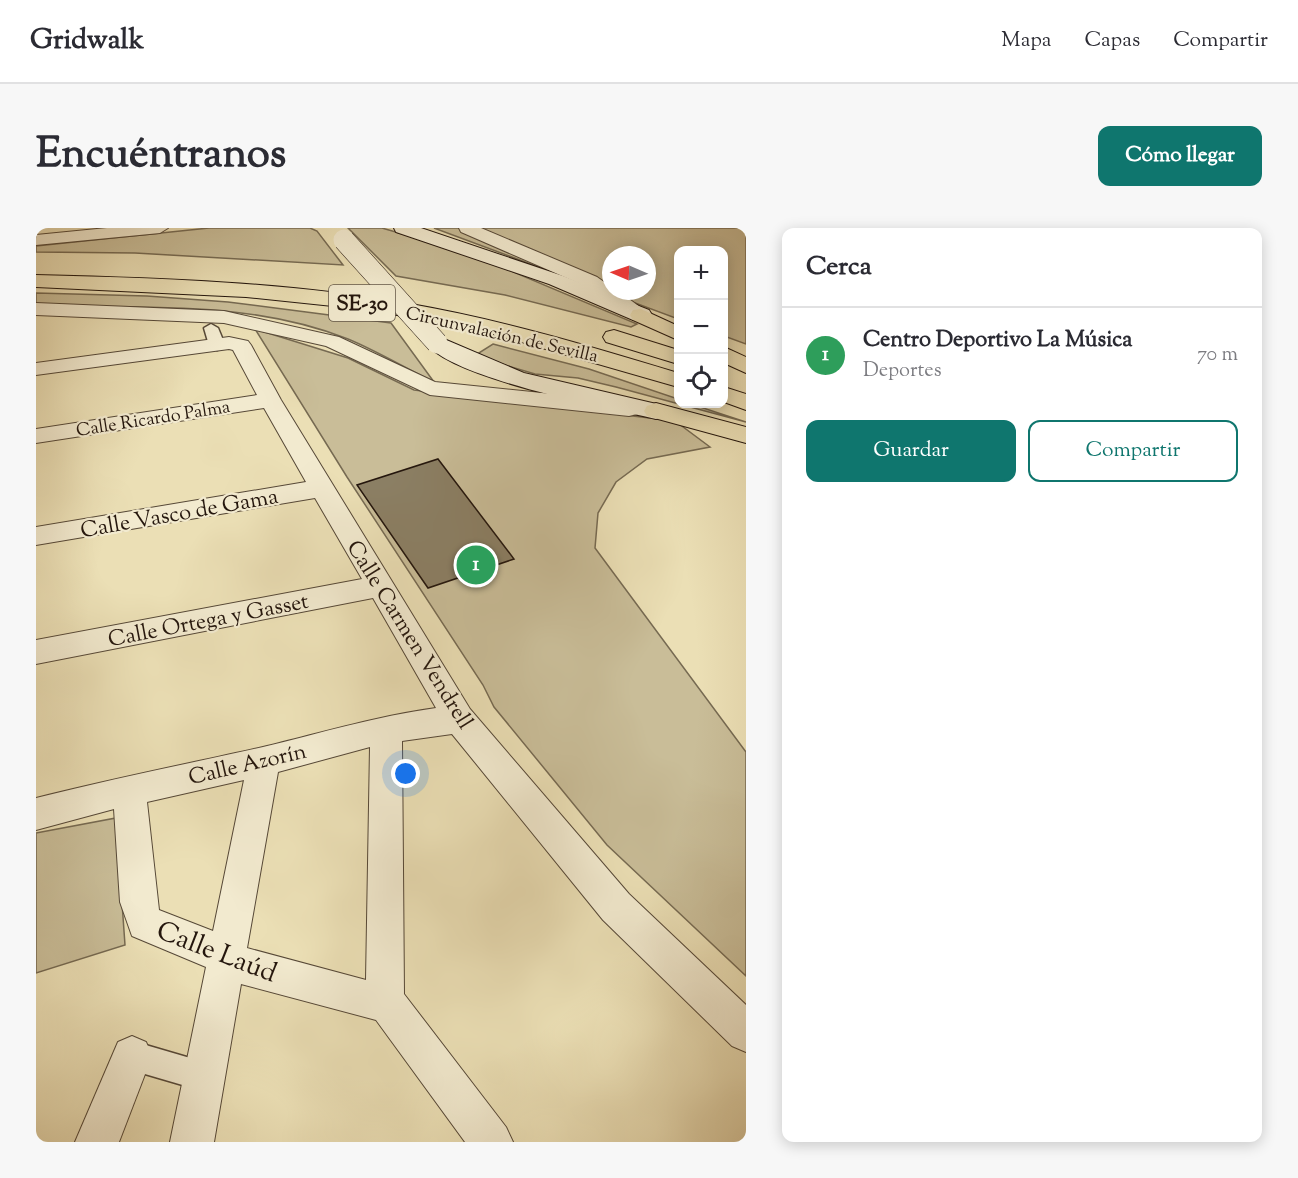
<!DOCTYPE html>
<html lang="es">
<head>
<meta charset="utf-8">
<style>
  :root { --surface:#fff; --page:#f7f7f7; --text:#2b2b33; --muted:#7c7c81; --line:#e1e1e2; --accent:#0f766e }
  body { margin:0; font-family:"Sorts Mill Goudy",serif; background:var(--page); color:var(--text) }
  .controls { position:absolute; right:18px; top:18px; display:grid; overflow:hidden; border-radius:12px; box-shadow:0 3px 15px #0003 }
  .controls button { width:54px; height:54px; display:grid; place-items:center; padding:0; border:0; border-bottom:2px solid var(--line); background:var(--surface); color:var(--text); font:30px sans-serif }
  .compass { position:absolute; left:566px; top:18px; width:54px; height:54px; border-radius:50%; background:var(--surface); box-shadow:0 3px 15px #0003; rotate:272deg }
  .you { position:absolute; left:370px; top:546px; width:21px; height:21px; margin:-15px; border:4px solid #fff; border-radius:50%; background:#1a73e8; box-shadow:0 0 0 9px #1a73e833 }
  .badge { display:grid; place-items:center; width:39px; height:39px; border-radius:50%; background:var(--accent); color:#fff; font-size:20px; font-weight:700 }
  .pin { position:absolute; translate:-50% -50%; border:3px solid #fff; box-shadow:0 2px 6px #0006 }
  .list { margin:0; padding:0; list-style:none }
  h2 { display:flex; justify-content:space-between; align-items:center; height:78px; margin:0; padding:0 24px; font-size:26px }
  h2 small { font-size:20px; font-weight:400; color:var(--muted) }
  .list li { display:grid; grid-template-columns:39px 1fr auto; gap:18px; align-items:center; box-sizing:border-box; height:96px; padding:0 24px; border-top:2px solid var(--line) }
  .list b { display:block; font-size:22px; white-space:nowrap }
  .list p { margin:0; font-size:20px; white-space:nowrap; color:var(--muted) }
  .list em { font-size:20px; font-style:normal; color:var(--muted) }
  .actions { display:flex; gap:12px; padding:18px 24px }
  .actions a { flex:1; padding:14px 0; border:2px solid var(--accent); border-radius:12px; text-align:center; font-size:21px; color:var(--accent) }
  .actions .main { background:var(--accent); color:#fff }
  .icon { flex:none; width:33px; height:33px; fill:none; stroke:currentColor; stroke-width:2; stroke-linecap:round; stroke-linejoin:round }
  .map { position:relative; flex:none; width:710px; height:914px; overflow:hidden; border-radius:12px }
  header { display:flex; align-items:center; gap:36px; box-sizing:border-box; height:84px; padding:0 30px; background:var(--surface); border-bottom:2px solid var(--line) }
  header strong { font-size:28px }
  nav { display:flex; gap:33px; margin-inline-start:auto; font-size:21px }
  .intro { display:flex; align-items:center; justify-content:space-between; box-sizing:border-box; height:144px; padding:0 36px }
  h1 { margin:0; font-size:42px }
  .button { padding:15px 27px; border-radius:12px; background:var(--accent); color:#fff; font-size:21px; font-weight:700 }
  main { display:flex; gap:36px; padding:0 36px }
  aside { flex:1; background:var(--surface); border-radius:12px; box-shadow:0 3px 15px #0003 }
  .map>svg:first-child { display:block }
</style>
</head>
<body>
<header>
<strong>Gridwalk</strong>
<nav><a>Mapa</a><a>Capas</a><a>Compartir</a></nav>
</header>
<div class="intro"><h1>Encuéntranos</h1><a class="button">Cómo llegar</a></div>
<main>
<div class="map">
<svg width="710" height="914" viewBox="0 0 710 914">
  <rect width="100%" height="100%" fill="#ebdfb5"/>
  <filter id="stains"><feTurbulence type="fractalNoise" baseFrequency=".00333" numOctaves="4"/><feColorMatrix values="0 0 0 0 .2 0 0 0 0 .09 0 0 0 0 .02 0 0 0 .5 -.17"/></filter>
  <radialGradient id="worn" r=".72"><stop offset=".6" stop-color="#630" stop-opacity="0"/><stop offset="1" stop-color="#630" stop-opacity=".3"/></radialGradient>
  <g fill="#c9bd98" stroke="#766a52" stroke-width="1.5" fill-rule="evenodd">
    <path d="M 173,0 L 274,0 L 281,3 L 307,37 L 99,25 L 0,24 L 0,18 Z"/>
    <path d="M 312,0 L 346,0 L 432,25 L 601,96 L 595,99 L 469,67 L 360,48 Z"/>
    <path d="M 398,0 L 710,0 L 710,116 L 688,108 L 688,22 L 642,22 L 642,91 ZM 575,27 L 611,27 L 611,63 L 575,63 Z"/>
    <path d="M 0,65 L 111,68 L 192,74 L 355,95 L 398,154 C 369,140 341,123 312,111 C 214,72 104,80 0,78 Z"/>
    <path d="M 219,101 L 312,130 L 378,162 L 639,193 L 674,219 L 611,231 L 580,254 L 562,285 L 559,320 L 710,524 L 710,748 L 571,617 L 458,479 L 447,457 L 311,249 Z"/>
    <path d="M 457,116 L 553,141 L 642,171 L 642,176 L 655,176 L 710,194 L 580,159 L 542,150 L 499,146 L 438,128 Z"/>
    <path d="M 80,590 L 89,717 L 0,745 L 0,605 Z"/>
  </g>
  <path fill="#8b7f64" stroke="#24160d" stroke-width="1.5" d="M 402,231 L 478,331 L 392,360 L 321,257 Z"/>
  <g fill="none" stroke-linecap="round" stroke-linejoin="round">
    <defs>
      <g id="pedestrian">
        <path d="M 175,96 L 182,100 L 189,117 L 186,120 L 181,122 L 173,117 L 168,100 Z"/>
        <path d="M 96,813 L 178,837 L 182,848 L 178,859 L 167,863 L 85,839 L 81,828 L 85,817 Z"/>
      </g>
      <g id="minor">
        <path d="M 71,0 L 132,0 L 124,5 L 0,17 L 0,7 Z"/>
        <path d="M 423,0 L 445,0 L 561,49 L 575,59 L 575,63 L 582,63 L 615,87 L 612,91 L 598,91 L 547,57 L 425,4 Z"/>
        <path d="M 0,75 L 188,83 L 303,109 L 399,154 L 593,174 L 601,176 L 604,181 L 601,186 L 593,188 L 394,167 L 290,118 L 188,95 L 0,87 Z"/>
        <path d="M 193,109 L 212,113 L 215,117 L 245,172 L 434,481 L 593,666 L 710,777 L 710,824 L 696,818 L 567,692 L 416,506 L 366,513 L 368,766 L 470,899 L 477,914 L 429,914 L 340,792 L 205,756 L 178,914 L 134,914 L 170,739 L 96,708 L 84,674 L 78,581 L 0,602 L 0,570 C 75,551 151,536 227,519 C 285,505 341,488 400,480 L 337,370 L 0,436 L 0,412 L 326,351 L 279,270 L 0,317 L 0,299 L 270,254 L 228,180 L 0,215 L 0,201 L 221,167 L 197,122 L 193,121 L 0,147 L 0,135 ZM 334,519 L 330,752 L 211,720 L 242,544 ZM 208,552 L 177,703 L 123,682 L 111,574 Z"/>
        <path d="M 96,808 L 110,814 L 116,828 L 83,914 L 39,914 L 82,814 Z"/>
      </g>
      <g id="secondary">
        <path d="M 358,0 L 385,0 L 527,48 L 613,82 L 616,87 L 613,92 L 597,92 L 513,56 L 360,4 Z"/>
        <path d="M 401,108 L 488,145 L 629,178 L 632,183 L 629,188 L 620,191 C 575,181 414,150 390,115 L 393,110 Z"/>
      </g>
      <g id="motorway">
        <path d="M 0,47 C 125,50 251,54 375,76 C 466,92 554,118 642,145 L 642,159 L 450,104 L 335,82 L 210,69 L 0,59 Z"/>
        <path d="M 605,81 L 642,98 L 642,112 L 597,92 L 594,87 L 597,82 Z"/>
        <path d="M 578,102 L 642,122 L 642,136 L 570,114 L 567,109 L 570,104 Z"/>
        <path d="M 688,119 L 710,129 L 710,145 L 688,135 Z"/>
        <path d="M 688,159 L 710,166 L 710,182 L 688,174 Z"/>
        <path d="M 620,175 L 710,199 L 710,215 L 611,188 L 608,183 L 611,178 Z"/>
      </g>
    </defs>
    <use href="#pedestrian" stroke="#564837" stroke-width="3"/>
    <use href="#minor" stroke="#564837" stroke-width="2"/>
    <use href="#secondary" stroke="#24160d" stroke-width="2"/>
    <use href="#motorway" stroke="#24160d" stroke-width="2"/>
    <use href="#pedestrian" fill="#f2eacf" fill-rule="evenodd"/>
    <use href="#minor" fill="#f2eacf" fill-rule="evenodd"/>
    <use href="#secondary" fill="#f2eacf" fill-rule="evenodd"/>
    <use href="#motorway" fill="#ebdfb5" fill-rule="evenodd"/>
    <defs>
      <path id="secondary-bridge" d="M 308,12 L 401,115"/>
    </defs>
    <use href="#secondary-bridge" stroke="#24160d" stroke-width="22" stroke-linecap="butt"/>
    <use href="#secondary-bridge" stroke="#f2eacf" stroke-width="21"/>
  </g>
  <g text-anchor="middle" stroke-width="4.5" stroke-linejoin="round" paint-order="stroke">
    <g font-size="18" fill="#24160d" stroke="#f2eacf">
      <text transform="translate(466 106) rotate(13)" y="6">Circunvalación de Sevilla</text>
      <text transform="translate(117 190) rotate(-9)" y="6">Calle Ricardo Palma</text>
    </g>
    <rect fill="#f2eacf" stroke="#625647" stroke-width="1.5" x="293" y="57" width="66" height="36" rx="4.5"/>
    <g font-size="21" font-weight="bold" fill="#24160d">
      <text x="326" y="82">SE-30</text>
    </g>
    <g font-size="22" fill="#24160d" stroke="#f2eacf">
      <text transform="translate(143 284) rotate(-10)" y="8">Calle Vasco de Gama</text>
      <text transform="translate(172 391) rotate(-11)" y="8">Calle Ortega y Gasset</text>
      <text transform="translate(375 406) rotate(58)" y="8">Calle Carmen Vendrell</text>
      <text transform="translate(211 535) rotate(-13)" y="8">Calle Azorín</text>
    </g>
    <g font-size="27" fill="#24160d" stroke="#f2eacf">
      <text transform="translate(181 723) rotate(21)" y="9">Calle Laúd</text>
    </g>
  </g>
  <rect width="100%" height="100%" filter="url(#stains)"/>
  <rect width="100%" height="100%" fill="url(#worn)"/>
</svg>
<div class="controls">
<button>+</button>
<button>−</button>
<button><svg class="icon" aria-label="locate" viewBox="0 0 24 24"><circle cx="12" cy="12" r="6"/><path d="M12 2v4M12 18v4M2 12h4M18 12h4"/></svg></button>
</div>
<svg class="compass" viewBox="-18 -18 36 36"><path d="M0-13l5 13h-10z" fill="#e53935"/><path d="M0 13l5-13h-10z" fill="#7c7c81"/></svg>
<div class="you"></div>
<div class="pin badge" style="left:440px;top:337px;background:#2e9e5b">1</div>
</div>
<aside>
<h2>Cerca<small></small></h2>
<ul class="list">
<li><span class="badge" style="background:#2e9e5b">1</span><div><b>Centro Deportivo La Música</b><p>Deportes</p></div><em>70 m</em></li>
</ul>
<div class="actions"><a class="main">Guardar</a><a>Compartir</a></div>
</aside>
</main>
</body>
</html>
